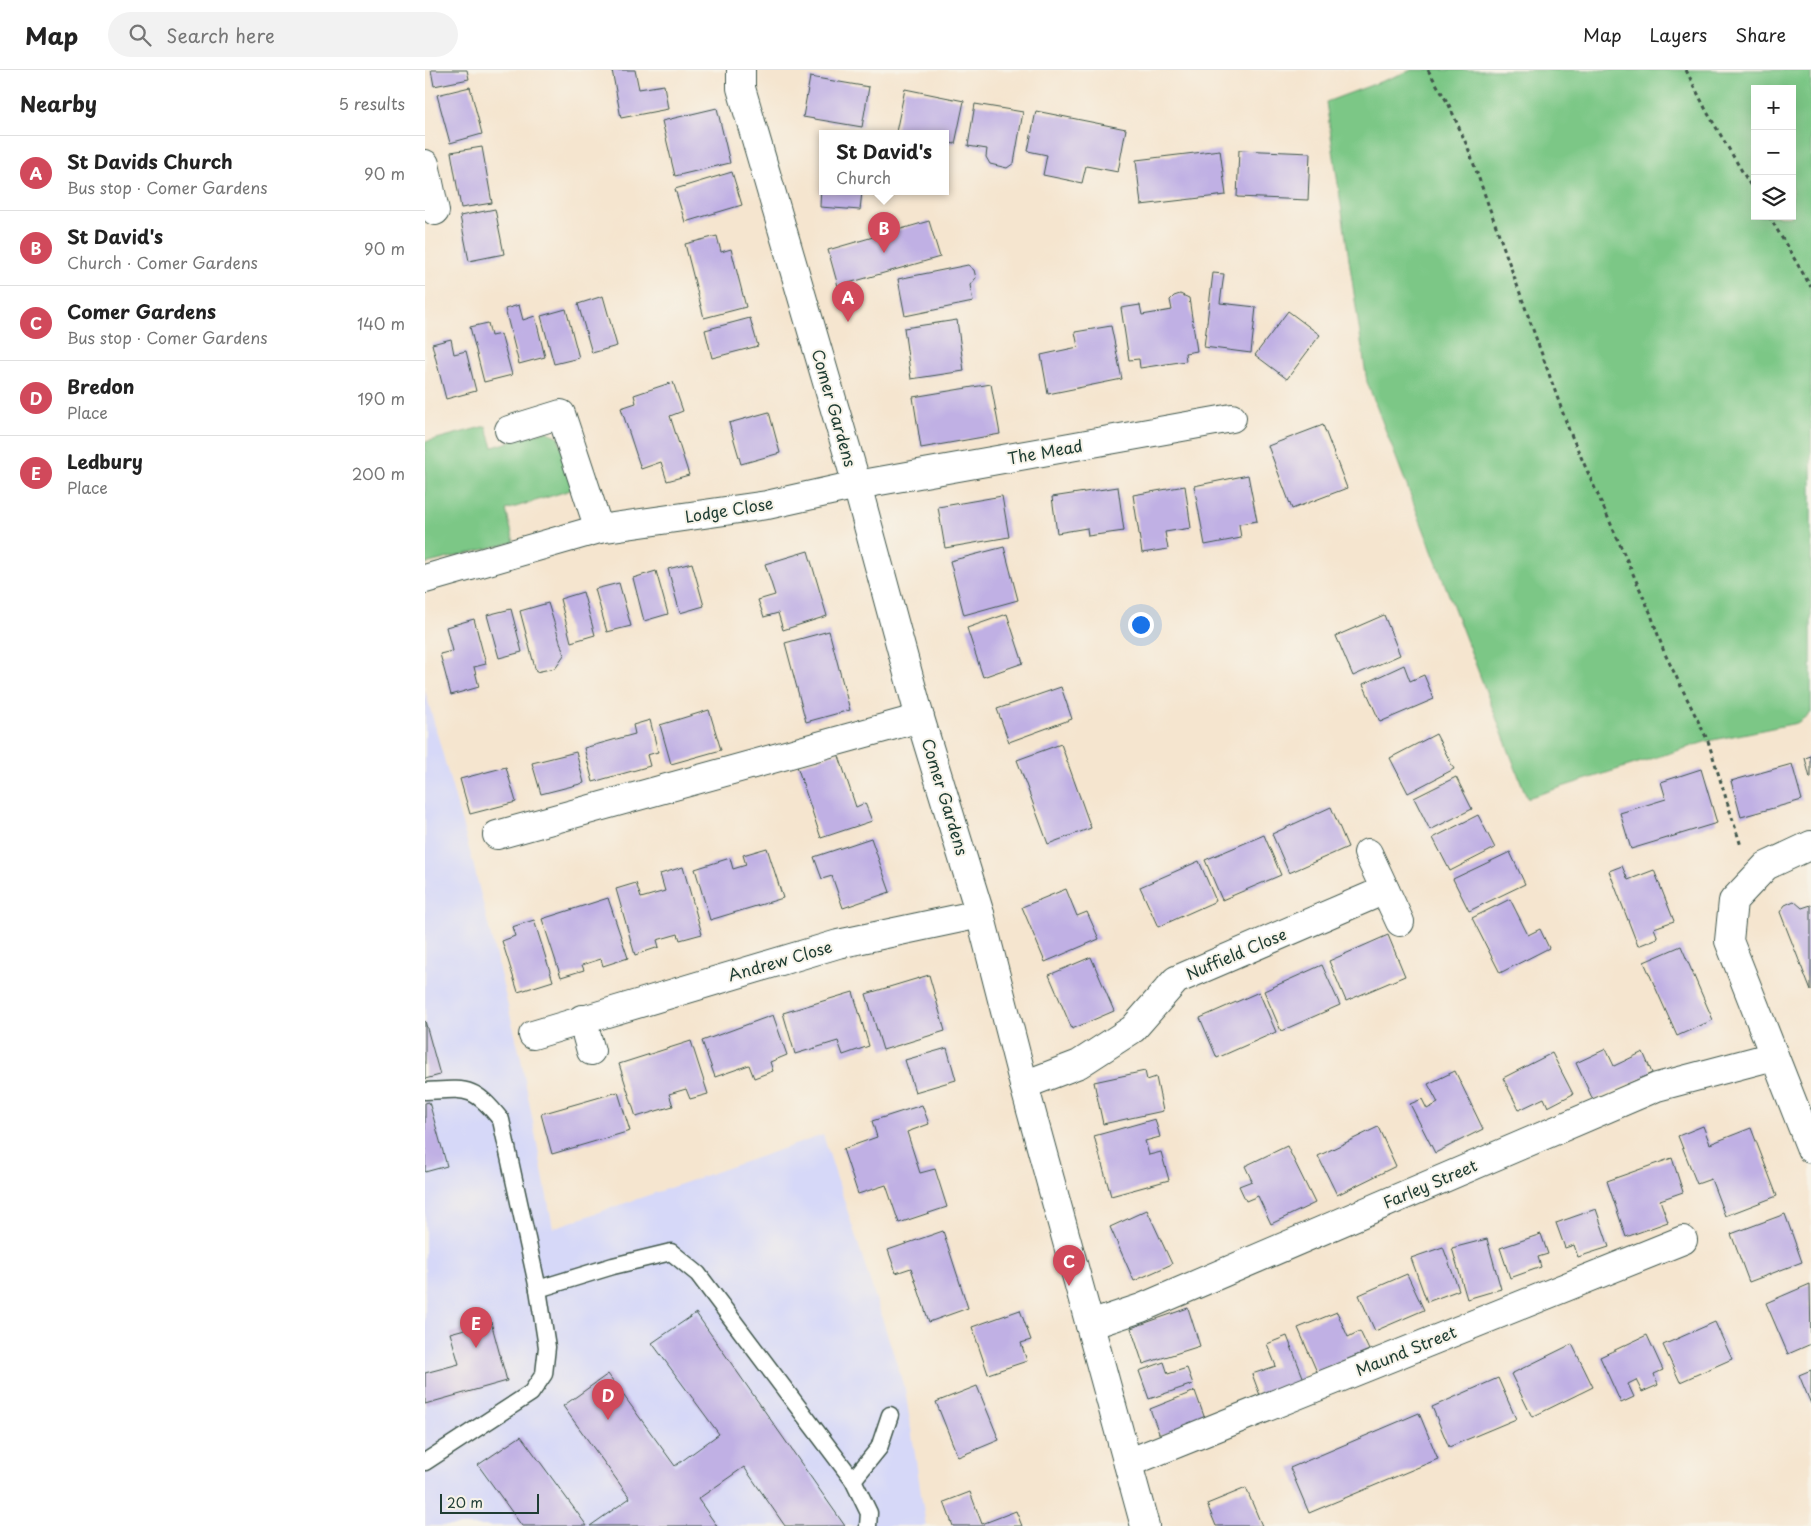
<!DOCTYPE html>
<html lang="en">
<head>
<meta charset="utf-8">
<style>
  :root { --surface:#fff; --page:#f2f2f2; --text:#222; --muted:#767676; --line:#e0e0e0; --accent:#d1495b }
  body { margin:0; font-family:"Playpen Sans",sans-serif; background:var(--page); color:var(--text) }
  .controls { position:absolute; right:15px; top:15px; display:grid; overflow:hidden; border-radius:0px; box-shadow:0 5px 20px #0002 }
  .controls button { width:45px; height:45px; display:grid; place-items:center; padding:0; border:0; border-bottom:1px solid var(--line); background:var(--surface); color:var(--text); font:25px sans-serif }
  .scale { position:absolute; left:15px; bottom:12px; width:99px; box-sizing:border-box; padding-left:5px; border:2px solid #1f3d34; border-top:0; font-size:14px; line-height:18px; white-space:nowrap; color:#1f3d34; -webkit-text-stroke:4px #f7f3e8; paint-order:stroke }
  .you { position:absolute; left:715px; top:554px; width:18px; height:18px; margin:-12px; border:4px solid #fff; border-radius:50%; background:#1a73e8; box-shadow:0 0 0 8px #1a73e833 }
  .badge { display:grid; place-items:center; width:32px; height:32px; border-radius:50%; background:var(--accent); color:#fff; font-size:16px; font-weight:700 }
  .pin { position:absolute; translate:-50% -41px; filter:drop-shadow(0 1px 2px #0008) }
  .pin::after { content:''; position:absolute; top:26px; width:18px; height:15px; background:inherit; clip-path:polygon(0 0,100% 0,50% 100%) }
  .popup { position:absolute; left:394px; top:60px; width:130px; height:65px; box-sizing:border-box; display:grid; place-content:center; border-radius:0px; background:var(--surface); filter:drop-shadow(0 1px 4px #0005); font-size:16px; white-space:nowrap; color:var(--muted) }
  .popup b { font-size:19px; color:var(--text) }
  .popup::after { content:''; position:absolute; left:50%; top:100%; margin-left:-10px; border:10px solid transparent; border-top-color:var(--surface) }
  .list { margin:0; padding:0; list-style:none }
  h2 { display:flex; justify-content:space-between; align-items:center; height:65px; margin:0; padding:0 20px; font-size:21px }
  h2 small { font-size:16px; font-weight:400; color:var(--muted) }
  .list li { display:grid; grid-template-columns:32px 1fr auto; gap:15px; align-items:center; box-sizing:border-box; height:75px; padding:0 20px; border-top:1px solid var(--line) }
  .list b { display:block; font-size:19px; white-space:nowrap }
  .list p { margin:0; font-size:16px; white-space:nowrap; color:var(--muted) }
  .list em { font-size:16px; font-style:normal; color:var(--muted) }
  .icon { flex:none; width:28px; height:28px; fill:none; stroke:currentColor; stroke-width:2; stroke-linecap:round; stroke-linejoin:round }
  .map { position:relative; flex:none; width:1386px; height:1456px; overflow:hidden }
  header { display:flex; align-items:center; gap:30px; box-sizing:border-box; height:70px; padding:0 25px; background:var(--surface); border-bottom:1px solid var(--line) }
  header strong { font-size:24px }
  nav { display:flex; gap:28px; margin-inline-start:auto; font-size:18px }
  .search { width:350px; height:45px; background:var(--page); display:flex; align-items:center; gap:12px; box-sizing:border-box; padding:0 18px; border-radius:28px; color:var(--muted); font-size:19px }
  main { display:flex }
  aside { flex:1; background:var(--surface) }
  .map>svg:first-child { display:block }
</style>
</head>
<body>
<header>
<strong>Map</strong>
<div class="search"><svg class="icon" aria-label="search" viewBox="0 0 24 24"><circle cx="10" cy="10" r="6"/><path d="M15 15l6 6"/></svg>Search here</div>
<nav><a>Map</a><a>Layers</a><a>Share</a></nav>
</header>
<main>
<aside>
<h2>Nearby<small>5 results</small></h2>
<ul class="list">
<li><span class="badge">A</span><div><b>St Davids Church</b><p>Bus stop · Comer Gardens</p></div><em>90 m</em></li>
<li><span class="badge">B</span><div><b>St David's</b><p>Church · Comer Gardens</p></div><em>90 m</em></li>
<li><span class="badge">C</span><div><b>Comer Gardens</b><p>Bus stop · Comer Gardens</p></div><em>140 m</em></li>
<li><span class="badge">D</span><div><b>Bredon</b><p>Place</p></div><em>190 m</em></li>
<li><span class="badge">E</span><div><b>Ledbury</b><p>Place</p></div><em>200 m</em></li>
</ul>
</aside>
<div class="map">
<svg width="1386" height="1456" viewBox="0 0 1386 1456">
  <rect width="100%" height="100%" fill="#f7f3e8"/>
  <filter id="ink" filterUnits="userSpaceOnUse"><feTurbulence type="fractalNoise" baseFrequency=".02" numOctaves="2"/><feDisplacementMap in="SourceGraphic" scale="10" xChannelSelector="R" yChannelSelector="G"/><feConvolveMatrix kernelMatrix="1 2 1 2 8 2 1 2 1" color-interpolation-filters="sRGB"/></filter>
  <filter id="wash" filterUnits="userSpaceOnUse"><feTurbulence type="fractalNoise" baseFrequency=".0096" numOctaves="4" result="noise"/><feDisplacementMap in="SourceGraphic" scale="20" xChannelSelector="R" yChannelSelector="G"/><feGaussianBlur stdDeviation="1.12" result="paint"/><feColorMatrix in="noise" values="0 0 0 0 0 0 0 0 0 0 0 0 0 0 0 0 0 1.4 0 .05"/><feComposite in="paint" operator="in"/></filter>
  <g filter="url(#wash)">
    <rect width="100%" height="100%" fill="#f5e5cf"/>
    <path fill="#d6d8f8" d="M 0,620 L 48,793 L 96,989 L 128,1158 L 398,1065 L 480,1319 L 501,1456 L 0,1456 Z"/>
    <g fill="#7bc786" stroke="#4d825d" fill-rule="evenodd">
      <path d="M 987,0 L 1386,0 L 1386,643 L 1372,653 L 1283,671 L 1102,728 L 942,312 L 901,32 ZM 1330,19 L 1367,19 L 1367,146 L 1330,146 Z"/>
      <path d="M 61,356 L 68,377 L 120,361 L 133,366 L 149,419 L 81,440 L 89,472 L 0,494 L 0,372 Z"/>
    </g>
    <g id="blocks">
      <g fill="#c0b0e4">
        <path d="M 6,0 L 42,0 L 44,9 L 9,16 Z"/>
        <path d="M 187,0 L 210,0 L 214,19 L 239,15 L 243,39 L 196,48 Z"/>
        <path d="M 385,7 L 444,17 L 437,57 L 378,47 Z"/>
        <path d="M 45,17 L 57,64 L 25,73 L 12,25 Z"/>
        <path d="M 480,19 L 539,31 L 530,74 L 520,72 L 520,64 L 471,62 Z"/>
        <path d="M 550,34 L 598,42 L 589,93 L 582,98 L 565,94 L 561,87 L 562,79 L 543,76 Z"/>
        <path d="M 292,38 L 305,93 L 250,106 L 237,51 Z"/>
        <path d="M 611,41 L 701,59 L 693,102 L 661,96 L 657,113 L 618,105 L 622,85 L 603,81 Z"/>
        <path d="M 57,77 L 67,133 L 36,138 L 26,82 Z"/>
        <path d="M 795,80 L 801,125 L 716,135 L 711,90 Z"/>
        <path d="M 814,80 L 885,83 L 883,130 L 812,127 Z"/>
        <path d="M 307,102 L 317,135 L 260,152 L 250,119 Z"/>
        <path d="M 396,114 L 398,122 L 437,122 L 435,140 L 395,137 Z"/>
        <path d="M 70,139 L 79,184 L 44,191 L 35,146 Z"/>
        <path d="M 504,151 L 515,187 L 413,216 L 403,180 Z"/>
        <path d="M 292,166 L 296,182 L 306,179 L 321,237 L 279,248 L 260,174 Z"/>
        <path d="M 543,195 L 549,200 L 551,208 L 545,215 L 548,232 L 480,246 L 473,209 Z"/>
        <path d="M 788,203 L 799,204 L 795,233 L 831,237 L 826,283 L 779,277 Z"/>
        <path d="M 755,224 L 764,228 L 772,281 L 760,283 L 761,291 L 715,298 L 714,289 L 704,290 L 696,238 L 715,235 L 717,245 L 747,240 L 745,230 L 749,226 Z"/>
        <path d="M 178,226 L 192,276 L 167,283 L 153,234 Z"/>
        <path d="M 94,235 L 98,250 L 110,246 L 120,287 L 94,294 L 80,239 Z"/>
        <path d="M 141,239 L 154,288 L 129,294 L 116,246 Z"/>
        <path d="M 863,241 L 895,265 L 862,309 L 830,285 Z"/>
        <path d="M 325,248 L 333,276 L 287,288 L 280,260 Z"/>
        <path d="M 532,250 L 539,301 L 486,309 L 479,258 Z"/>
        <path d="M 63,253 L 66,266 L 76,264 L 87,305 L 59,312 L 45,257 Z"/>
        <path d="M 686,256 L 697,309 L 623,324 L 616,285 L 653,277 L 650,262 Z"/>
        <path d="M 26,269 L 29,284 L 41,281 L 51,321 L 21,329 L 7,274 Z"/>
        <path d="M 248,312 L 258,341 L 245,346 L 264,405 L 242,411 L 236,392 L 216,399 L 196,338 L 211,333 L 209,325 Z"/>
        <path d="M 566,314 L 575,364 L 496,378 L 488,327 Z"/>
        <path d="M 344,342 L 355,383 L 316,394 L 304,353 Z"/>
        <path d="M 898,355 L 922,418 L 867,439 L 843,376 Z"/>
        <path d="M 823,405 L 832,451 L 814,454 L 816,468 L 780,475 L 769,416 Z"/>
        <path d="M 760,416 L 766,458 L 740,462 L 743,479 L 717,483 L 708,425 Z"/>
        <path d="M 693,417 L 699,461 L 663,466 L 662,458 L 632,463 L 627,427 Z"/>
        <path d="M 577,426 L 584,467 L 520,478 L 513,437 Z"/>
        <path d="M 579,477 L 593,530 L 539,545 L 525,491 Z"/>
        <path d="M 383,481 L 402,546 L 358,560 L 353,543 L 339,547 L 333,530 L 350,525 L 340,494 Z"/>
        <path d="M 267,493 L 279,536 L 255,543 L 243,499 Z"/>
        <path d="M 231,501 L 243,544 L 219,551 L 208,508 Z"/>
        <path d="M 194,513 L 206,556 L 182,562 L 170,519 Z"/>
        <path d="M 158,522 L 170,565 L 146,572 L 135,529 Z"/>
        <path d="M 123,533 L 139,585 L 130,598 L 111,602 L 95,541 Z"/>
        <path d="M 86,539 L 97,582 L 74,588 L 62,545 Z"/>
        <path d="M 582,544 L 598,593 L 558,607 L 542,558 Z"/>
        <path d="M 959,545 L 975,585 L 928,606 L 911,566 Z"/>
        <path d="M 49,549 L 61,594 L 49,597 L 54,617 L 26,625 L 15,584 L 27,581 L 21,557 Z"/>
        <path d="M 404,561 L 425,640 L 381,652 L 360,573 Z"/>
        <path d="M 979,595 L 985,611 L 999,605 L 1009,629 L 955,652 L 938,614 Z"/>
        <path d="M 636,617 L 647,649 L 584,672 L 572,639 Z"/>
        <path d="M 284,640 L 296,680 L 246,694 L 235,655 Z"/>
        <path d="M 225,650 L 233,682 L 222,685 L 225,696 L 168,712 L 159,678 L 210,664 L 208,655 Z"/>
        <path d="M 1011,664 L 1029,699 L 983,723 L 965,688 Z"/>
        <path d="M 636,674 L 666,758 L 623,774 L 592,690 Z"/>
        <path d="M 151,682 L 159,713 L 116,724 L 107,693 Z"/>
        <path d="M 413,683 L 431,737 L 440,733 L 447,751 L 396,768 L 372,696 Z"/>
        <path d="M 1386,686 L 1386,708 L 1385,708 L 1380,688 Z"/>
        <path d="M 1367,694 L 1377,730 L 1316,747 L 1306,711 Z"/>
        <path d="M 81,697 L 91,732 L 45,744 L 35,709 Z"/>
        <path d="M 1276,699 L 1292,753 L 1206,779 L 1195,743 L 1241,729 L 1236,712 Z"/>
        <path d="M 1031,707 L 1047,739 L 1005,760 L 989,728 Z"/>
        <path d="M 906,737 L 923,777 L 864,803 L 847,764 Z"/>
        <path d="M 1053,745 L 1070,778 L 1025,801 L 1008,768 Z"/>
        <path d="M 839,765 L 856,805 L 797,830 L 780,790 Z"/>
        <path d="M 446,768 L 465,822 L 418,838 L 407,806 L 397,809 L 389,787 Z"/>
        <path d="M 342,778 L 358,828 L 285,850 L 270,799 L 305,788 L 308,799 L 321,795 L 318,785 Z"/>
        <path d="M 1085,782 L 1100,814 L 1044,841 L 1028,809 Z"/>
        <path d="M 774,791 L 791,831 L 733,857 L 715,817 Z"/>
        <path d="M 1197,796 L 1203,810 L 1229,800 L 1249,851 L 1229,858 L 1233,868 L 1213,876 L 1184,801 Z"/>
        <path d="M 258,797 L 277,864 L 255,870 L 253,864 L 232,870 L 234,877 L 210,885 L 191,819 L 211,813 L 216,828 L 240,821 L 235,804 Z"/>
        <path d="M 641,819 L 652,846 L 662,842 L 674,869 L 620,892 L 597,837 Z"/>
        <path d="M 183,828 L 203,888 L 178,896 L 176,889 L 157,895 L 159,900 L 136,907 L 117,849 Z"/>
        <path d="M 1085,829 L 1103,865 L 1115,859 L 1124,878 L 1075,903 L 1047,848 Z"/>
        <path d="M 1369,831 L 1377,838 L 1386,835 L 1386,921 L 1355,842 L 1360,835 Z"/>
        <path d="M 109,850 L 128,911 L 93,922 L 77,871 L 90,866 L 87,857 Z"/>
        <path d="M 963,865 L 980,906 L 921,931 L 904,891 Z"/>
        <path d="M 1256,876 L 1288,950 L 1252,966 L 1219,892 Z"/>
        <path d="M 666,887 L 689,941 L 647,959 L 624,905 Z"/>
        <path d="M 897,895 L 915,935 L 856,961 L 839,921 Z"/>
        <path d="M 504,905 L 520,961 L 458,980 L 441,924 Z"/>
        <path d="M 428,922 L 444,976 L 418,985 L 413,971 L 370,984 L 358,943 Z"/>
        <path d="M 834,922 L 851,962 L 792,988 L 775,948 Z"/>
        <path d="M 348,945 L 362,985 L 345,992 L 348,1001 L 329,1008 L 324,995 L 290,1007 L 277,971 Z"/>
        <path d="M 0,951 L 15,1005 L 0,1009 Z"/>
        <path d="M 266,971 L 283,1024 L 265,1029 L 261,1019 L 244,1024 L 248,1036 L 211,1047 L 194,994 Z"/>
        <path d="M 522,978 L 531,1010 L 490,1022 L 480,990 Z"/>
        <path d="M 1181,979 L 1189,996 L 1218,982 L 1227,1003 L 1168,1030 L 1151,993 Z"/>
        <path d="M 1127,983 L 1148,1024 L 1123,1037 L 1119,1028 L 1094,1040 L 1078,1008 Z"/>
        <path d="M 720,1001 L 722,1010 L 731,1007 L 738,1041 L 678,1054 L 669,1012 Z"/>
        <path d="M 1030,1001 L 1058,1059 L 1010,1083 L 985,1034 L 997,1029 L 1002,1039 L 1013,1033 L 1003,1014 Z"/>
        <path d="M 193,1022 L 205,1061 L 127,1084 L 116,1044 Z"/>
        <path d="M 4,1032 L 22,1096 L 0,1102 L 0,1033 Z"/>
        <path d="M 497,1035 L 504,1054 L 482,1062 L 495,1103 L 510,1099 L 522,1137 L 474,1153 L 461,1115 L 433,1124 L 418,1079 L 452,1067 L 447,1051 Z"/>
        <path d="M 730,1049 L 735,1067 L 720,1071 L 724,1085 L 736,1082 L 744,1110 L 686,1126 L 669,1066 Z"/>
        <path d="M 1278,1056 L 1285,1074 L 1326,1058 L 1352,1126 L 1300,1146 L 1286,1109 L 1272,1114 L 1253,1066 Z"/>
        <path d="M 953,1057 L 971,1096 L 912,1125 L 893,1086 Z"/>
        <path d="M 862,1076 L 890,1133 L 846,1154 L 833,1126 L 821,1131 L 814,1116 L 827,1111 L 820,1096 Z"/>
        <path d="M 1247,1088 L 1258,1122 L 1235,1130 L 1243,1152 L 1201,1167 L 1182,1111 Z"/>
        <path d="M 1171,1139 L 1184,1177 L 1153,1187 L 1149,1175 L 1140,1178 L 1131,1153 Z"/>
        <path d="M 722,1140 L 747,1194 L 709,1211 L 685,1157 Z"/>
        <path d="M 1360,1144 L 1377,1192 L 1324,1212 L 1306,1164 Z"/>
        <path d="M 518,1161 L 543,1238 L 504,1252 L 486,1198 L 471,1203 L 463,1180 Z"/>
        <path d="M 1116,1164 L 1123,1184 L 1113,1187 L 1116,1197 L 1085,1208 L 1075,1178 Z"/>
        <path d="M 1062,1169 L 1076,1219 L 1042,1229 L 1027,1178 Z"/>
        <path d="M 1018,1177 L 1034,1220 L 1002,1232 L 986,1188 Z"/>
        <path d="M 982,1204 L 999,1240 L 950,1261 L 934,1225 Z"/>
        <path d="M 1385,1214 L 1386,1274 L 1363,1284 L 1341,1233 Z"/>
        <path d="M 763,1238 L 775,1276 L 718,1294 L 706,1258 Z"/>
        <path d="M 595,1240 L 606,1270 L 596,1273 L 602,1291 L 563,1304 L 547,1257 Z"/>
        <path d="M 912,1242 L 923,1267 L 935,1261 L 944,1280 L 892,1302 L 873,1258 Z"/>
        <path d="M 271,1243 L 420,1456 L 360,1456 L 319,1397 L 273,1429 L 292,1456 L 165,1456 L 205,1428 L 138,1336 L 183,1304 L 250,1396 L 294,1364 L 227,1273 Z"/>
        <path d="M 66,1252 L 82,1311 L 0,1334 L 0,1303 L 34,1294 L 25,1263 Z"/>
        <path d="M 1290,1252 L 1307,1289 L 1255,1312 L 1238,1275 Z"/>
        <path d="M 1222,1265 L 1238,1300 L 1229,1304 L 1233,1315 L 1217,1322 L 1211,1310 L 1203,1314 L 1209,1327 L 1196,1333 L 1175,1287 Z"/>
        <path d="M 862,1266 L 880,1312 L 836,1328 L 827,1304 L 851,1296 L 842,1274 Z"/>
        <path d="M 1147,1274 L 1168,1317 L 1107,1347 L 1086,1304 Z"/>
        <path d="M 739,1292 L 743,1304 L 762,1298 L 768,1314 L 724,1329 L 714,1301 Z"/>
        <path d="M 1386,1300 L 1386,1334 L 1374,1305 Z"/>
        <path d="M 1073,1308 L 1091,1349 L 1024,1377 L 1007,1337 Z"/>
        <path d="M 552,1316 L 574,1370 L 533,1387 L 511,1332 Z"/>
        <path d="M 770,1321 L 780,1349 L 735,1366 L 725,1339 Z"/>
        <path d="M 994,1343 L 1013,1389 L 884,1443 L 865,1398 Z"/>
        <path d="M 96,1366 L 162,1456 L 97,1456 L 53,1395 Z"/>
        <path d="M 821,1418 L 837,1456 L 791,1456 L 782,1434 Z"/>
        <path d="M 545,1422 L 557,1454 L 591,1441 L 597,1456 L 528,1456 L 519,1432 Z"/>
      </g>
    </g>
  </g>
  <g filter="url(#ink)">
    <use href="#blocks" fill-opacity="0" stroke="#3f564b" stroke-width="1"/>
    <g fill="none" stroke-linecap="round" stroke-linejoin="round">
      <defs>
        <g id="service">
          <path d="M 0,1021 C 42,1019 48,1015 76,1050 L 113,1219 L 122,1277 L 119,1304 L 106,1323 L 0,1392"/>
          <path d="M 113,1219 L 188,1196 L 246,1182 L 273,1204 L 428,1410 L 444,1443 L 443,1456"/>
          <path d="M 428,1410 L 454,1378 L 465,1345"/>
        </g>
        <g id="minor">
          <path d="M 316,0 L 316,18 L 432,415 L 495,648 L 555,844 L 599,1015 L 720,1456"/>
          <path d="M 0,94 L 10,141"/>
          <path d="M 84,360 L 136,344 L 174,459"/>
          <path d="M 0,509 L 174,459 L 342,435 L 432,415 L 807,348"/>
          <path d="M 72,765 L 495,648"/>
          <path d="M 1386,775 L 1341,796 L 1308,831 L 1304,871 L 1386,1079"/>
          <path d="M 943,783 L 975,852"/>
          <path d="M 157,949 L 166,981"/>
          <path d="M 108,965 L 413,874 L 555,844"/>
          <path d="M 599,1015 L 654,994 L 708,959 L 751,910 L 960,820"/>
          <path d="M 665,1255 L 716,1238 L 1232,1017 L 1349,986"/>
          <path d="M 703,1393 L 1258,1170"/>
        </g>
      </defs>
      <use href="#service" stroke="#3f564b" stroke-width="19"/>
      <use href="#minor" stroke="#3f564b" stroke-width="30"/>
      <g stroke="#3f564b" stroke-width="3" stroke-dasharray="4 4" stroke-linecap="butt">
        <path d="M 1003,0 L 1024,35 L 1043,78 L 1144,360 L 1225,542 L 1239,582 L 1283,671 L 1316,776"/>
        <path d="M 1261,0 L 1282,42 L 1330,123"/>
        <path d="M 1344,146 L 1386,217"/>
      </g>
      <use href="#service" stroke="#fff" stroke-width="16"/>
      <use href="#minor" stroke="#fff" stroke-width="28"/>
    </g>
  </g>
  <g text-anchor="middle" stroke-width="4" stroke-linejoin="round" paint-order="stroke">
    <g font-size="16" fill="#1f3d34" stroke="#f7f3e8">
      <text transform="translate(409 338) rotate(74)" y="6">Comer Gardens</text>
      <text transform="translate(620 382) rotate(-10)" y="6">The Mead</text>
      <text transform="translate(304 440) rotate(-9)" y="6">Lodge Close</text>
      <text transform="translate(520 727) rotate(73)" y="6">Comer Gardens</text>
      <text transform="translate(811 884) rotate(-23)" y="6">Nuffield Close</text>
      <text transform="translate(355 891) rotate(-16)" y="6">Andrew Close</text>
      <text transform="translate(1005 1114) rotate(-23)" y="6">Farley Street</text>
      <text transform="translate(981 1281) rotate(-22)" y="6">Maund Street</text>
    </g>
  </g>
</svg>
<div class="controls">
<button>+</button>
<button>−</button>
<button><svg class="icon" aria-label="layers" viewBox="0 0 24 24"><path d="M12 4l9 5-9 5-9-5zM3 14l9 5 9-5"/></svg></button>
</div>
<div class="scale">20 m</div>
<div class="you"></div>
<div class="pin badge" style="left:423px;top:252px">A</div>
<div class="pin badge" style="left:459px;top:183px">B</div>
<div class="popup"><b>St David's</b>Church</div>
<div class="pin badge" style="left:644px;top:1216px">C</div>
<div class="pin badge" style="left:183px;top:1350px">D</div>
<div class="pin badge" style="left:51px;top:1278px">E</div>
</div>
</main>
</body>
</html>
